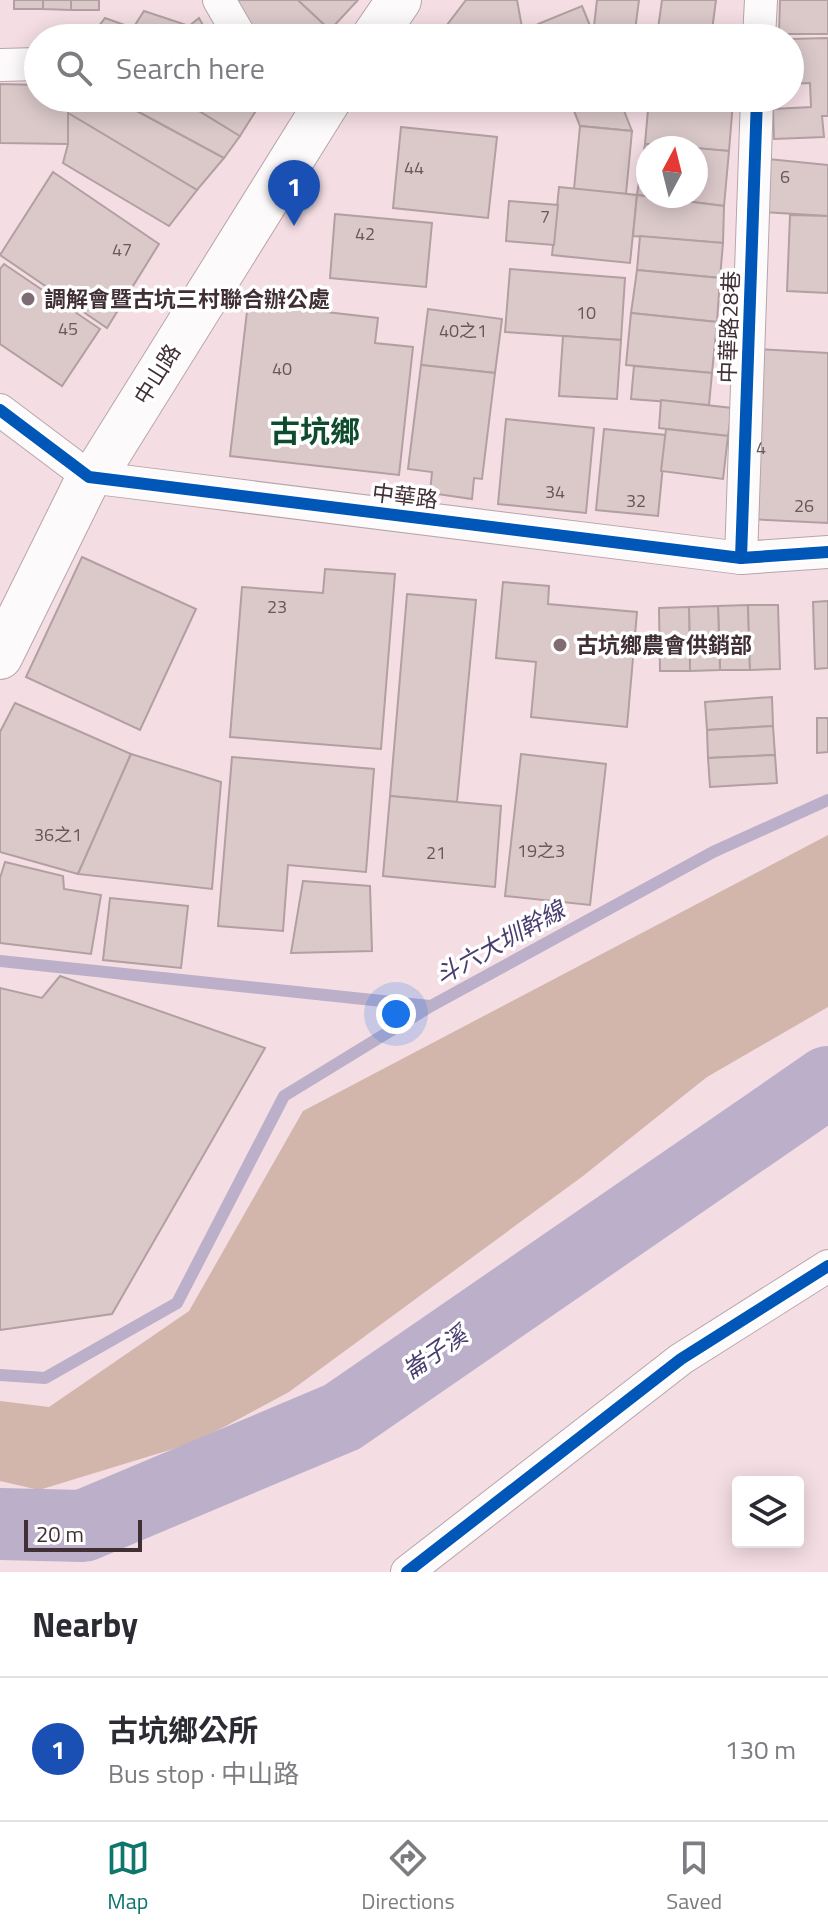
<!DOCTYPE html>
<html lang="en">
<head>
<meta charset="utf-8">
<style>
  :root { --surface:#fff; --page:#f7f7f7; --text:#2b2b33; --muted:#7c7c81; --line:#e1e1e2; --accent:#0f766e }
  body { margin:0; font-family:"Titillium Web","Noto Sans TC",sans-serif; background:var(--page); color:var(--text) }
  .controls { position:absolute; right:24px; bottom:24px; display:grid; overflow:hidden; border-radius:8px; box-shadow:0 4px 20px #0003 }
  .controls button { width:72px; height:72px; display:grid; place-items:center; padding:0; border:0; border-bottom:2px solid var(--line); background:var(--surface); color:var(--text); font:40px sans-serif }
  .compass { position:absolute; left:636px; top:136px; width:72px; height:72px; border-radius:50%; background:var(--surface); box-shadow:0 4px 20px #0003; rotate:7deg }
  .scale { position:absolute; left:24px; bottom:20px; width:118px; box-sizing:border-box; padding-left:8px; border:4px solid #402f35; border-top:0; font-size:22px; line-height:28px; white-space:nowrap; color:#402f35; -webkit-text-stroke:6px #fff; paint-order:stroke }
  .you { position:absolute; left:396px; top:1014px; width:28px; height:28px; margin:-20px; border:6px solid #fff; border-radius:50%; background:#1a73e8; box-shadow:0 0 0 12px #1a73e833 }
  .badge { display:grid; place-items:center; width:52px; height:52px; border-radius:50%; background:var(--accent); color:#fff; font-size:26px; font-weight:700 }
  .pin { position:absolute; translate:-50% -66px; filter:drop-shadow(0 2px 4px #0008) }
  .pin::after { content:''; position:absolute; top:42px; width:28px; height:24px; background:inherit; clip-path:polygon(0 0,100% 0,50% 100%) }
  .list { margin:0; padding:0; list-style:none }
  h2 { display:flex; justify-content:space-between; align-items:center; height:104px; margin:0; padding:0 32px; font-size:34px }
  h2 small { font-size:26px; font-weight:400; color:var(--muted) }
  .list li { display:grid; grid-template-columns:52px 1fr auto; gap:24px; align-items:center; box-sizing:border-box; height:144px; padding:0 32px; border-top:2px solid var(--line) }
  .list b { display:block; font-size:30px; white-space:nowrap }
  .list p { margin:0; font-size:26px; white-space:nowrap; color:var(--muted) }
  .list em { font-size:26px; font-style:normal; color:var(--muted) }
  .icon { flex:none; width:44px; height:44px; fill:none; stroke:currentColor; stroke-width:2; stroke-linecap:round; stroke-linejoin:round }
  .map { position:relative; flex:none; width:828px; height:1572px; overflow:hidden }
  .search { position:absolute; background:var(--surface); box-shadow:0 4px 20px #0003; left:24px; right:24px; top:24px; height:88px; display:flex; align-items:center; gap:20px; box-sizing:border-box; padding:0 28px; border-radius:44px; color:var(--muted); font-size:30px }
  .sheet { height:248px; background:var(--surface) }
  nav { display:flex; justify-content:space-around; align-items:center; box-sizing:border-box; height:112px; border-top:2px solid var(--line); background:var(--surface); font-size:22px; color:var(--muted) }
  nav a { display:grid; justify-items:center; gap:4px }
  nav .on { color:var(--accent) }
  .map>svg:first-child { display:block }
</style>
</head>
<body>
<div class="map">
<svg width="828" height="1572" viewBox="0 0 828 1572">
  <rect width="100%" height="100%" fill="#f4dee4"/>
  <path fill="#d2b6ab" d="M 828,835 L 828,1007 L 707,1077 L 583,1176 L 289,1392 L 196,1442 L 39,1490 L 0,1481 L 0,1401 L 49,1407 L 189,1311 L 303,1111 Z"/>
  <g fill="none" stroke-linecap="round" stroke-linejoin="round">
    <g stroke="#bbafca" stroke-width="12">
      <path d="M 0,961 L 430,1006"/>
      <path d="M 0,1375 L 45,1378 L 177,1303 L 284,1096 L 431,1006 L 713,852 L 828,800"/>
    </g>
    <path stroke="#bbafca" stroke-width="72" d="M 0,1524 L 83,1526 L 342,1417 L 828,1082"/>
  </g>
  <g fill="#dbc9ca" stroke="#b19fa1" stroke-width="2">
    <rect x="14" y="0" width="29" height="9"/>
    <path d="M 43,0 L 71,0 L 71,10 L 43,9 Z"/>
    <rect x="71" y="0" width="28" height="10"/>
    <path d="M 226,0 L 298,0 L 330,30 L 324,38 L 248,38 Z"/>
    <path d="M 298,0 L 358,0 L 330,30 Z"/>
    <path d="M 466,0 L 517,0 L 524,38 L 437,38 Z"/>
    <path d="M 597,0 L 639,0 L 635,31 L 594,26 Z"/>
    <path d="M 662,0 L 716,0 L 711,38 L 657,36 Z"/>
    <path d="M 780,0 L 828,0 L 828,34 L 779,34 Z"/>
    <path d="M 582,6 L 595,38 L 544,38 L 538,24 Z"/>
    <path d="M 144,11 L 189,26 L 199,18 L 210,38 L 155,38 L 133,28 Z"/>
    <path d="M 105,18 L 133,28 L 155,38 L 90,38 Z"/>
    <path d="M 828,38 L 828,116 L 822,116 L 824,137 L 774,139 L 773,109 L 811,107 L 810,83 L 790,84 L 790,39 Z"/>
    <path d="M 0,84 L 38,85 L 38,98 L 68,98 L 68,144 L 0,143 Z"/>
    <path d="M 68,98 L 113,98 L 224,158 L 197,190 L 68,113 Z"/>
    <path d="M 113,98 L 178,98 L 240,136 L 224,158 Z"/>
    <path d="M 178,98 L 264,98 L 240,136 Z"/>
    <path d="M 569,98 L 619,98 L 632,131 L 580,126 Z"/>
    <path d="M 649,98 L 689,98 L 733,102 L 729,151 L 645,144 Z"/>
    <path d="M 68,113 L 197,190 L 169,226 L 63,163 L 68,144 Z"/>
    <path d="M 580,126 L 632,131 L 626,194 L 574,189 Z"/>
    <path d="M 401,127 L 497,137 L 488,218 L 393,208 Z"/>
    <path d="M 645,144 L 696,148 L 648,148 L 648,196 L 696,196 L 696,148 L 729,151 L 724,206 L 637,195 Z"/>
    <path d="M 768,159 L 828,165 L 828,216 L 763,212 Z"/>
    <path d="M 53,172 L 159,244 L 107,328 L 0,255 Z"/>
    <path d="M 559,187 L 637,195 L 630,263 L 552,255 Z"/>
    <path d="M 637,195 L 724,206 L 723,243 L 633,236 Z"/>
    <path d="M 509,201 L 558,205 L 554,245 L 506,241 Z"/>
    <path d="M 335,214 L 432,223 L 426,287 L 330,278 Z"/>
    <path d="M 790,215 L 828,216 L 828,293 L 787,291 Z"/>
    <path d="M 640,236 L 723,243 L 720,278 L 637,270 Z"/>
    <path d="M 4,264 L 100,329 L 62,386 L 0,344 L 0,269 Z"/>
    <path d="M 510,269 L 625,278 L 621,340 L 505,332 Z"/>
    <path d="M 637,270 L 720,278 L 717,322 L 631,313 Z"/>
    <path d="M 248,303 L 378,318 L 375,343 L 413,347 L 399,475 L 230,456 Z"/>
    <path d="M 428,309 L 502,319 L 495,373 L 421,365 Z"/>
    <path d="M 631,313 L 717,322 L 712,373 L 626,365 Z"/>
    <path d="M 563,336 L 621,340 L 617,399 L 559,396 Z"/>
    <path d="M 756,349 L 828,353 L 828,523 L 747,519 Z"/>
    <path d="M 421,365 L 495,373 L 482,479 L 474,478 L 472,499 L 430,493 L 432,472 L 408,469 Z"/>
    <path d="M 634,366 L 712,373 L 709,405 L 631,399 Z"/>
    <path d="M 661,400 L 732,408 L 728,436 L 659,428 Z"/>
    <path d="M 506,419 L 594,428 L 586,513 L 498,504 Z"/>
    <path d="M 604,429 L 666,435 L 658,516 L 596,510 Z"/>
    <path d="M 666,429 L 728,436 L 723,479 L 661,471 Z"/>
    <path d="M 82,557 L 196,609 L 140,730 L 26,677 Z"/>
    <path d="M 325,569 L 395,574 L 381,749 L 230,737 L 242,587 L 323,593 Z"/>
    <path d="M 503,582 L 549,586 L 548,604 L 637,612 L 627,727 L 531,717 L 536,662 L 496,658 Z"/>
    <path d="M 407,594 L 476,600 L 457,802 L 390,796 Z"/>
    <path d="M 828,601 L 828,668 L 815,669 L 813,602 Z"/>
    <path d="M 748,605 L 750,670 L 720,670 L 718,606 Z"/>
    <path d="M 748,605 L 778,605 L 780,669 L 750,670 Z"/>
    <path d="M 718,606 L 720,670 L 690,671 L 689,607 Z"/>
    <path d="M 689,607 L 690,671 L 660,671 L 659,608 Z"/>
    <path d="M 772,697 L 773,726 L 707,730 L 705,702 Z"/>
    <path d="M 15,703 L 131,754 L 78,874 L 0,852 L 0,732 Z"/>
    <path d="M 817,718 L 828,718 L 828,752 L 817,753 Z"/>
    <path d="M 773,726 L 775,755 L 708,758 L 707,730 Z"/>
    <path d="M 131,754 L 221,782 L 212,889 L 78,874 Z"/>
    <path d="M 521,754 L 606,764 L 590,905 L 505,896 Z"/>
    <path d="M 775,755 L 777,783 L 710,787 L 708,758 Z"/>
    <path d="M 232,757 L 374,769 L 366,872 L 288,865 L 283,931 L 218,926 Z"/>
    <path d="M 390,796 L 501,806 L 495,887 L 383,876 Z"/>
    <path d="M 5,862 L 63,876 L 64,889 L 101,895 L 91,954 L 0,943 L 0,878 Z"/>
    <path d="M 303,881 L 370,886 L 372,951 L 291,953 Z"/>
    <path d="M 110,898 L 188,906 L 181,968 L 103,960 Z"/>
    <path d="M 60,976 L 265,1048 L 112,1314 L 0,1330 L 0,988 L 42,998 Z"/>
  </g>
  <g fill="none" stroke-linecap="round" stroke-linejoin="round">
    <defs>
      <g id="minor">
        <path d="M 219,0 L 241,38"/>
        <path d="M 759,38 L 761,0"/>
        <path d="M 0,65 L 38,64"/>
        <path d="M 0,410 L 89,477 L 741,558 L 828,552"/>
        <path d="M 741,558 L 757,98"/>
        <path d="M 407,1572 L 681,1359 L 828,1266"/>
      </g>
      <g id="secondary">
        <path d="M 373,38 L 399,0"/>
        <path d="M 0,657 L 89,477 L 97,472 L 330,98"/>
      </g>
    </defs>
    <use href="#minor" stroke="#b6a5aa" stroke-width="34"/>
    <use href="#secondary" stroke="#b6a5aa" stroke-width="46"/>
    <use href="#minor" stroke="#fdfafb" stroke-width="32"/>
    <use href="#secondary" stroke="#fdfafb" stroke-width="44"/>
    <defs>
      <g id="cycleway">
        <path d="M 0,410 L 89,477 L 741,558 L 828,552"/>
        <path d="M 741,558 L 757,98"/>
        <path d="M 407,1572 L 681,1359 L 828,1266"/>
      </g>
    </defs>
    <use href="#cycleway" stroke="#fff" stroke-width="17"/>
    <use href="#cycleway" stroke="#0057b8" stroke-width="12"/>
  </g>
  <g fill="#7f6c72" stroke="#fff" stroke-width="3">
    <circle cx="28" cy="299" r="8"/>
    <circle cx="560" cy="645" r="8"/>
  </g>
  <g text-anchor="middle" stroke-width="7" stroke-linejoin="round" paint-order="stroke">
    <g font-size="18" fill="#67565a">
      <text x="414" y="174">44</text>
      <text x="785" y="183">6</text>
      <text x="545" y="223">7</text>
      <text x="365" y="240">42</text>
      <text x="122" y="256">47</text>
      <text x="586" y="319">10</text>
      <text x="68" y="335">45</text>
      <text x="463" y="337">40之1</text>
      <text x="282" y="375">40</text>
      <text x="761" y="454">4</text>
      <text x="555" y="498">34</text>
      <text x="636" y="507">32</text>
      <text x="804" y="512">26</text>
      <text x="277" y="613">23</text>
      <text x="58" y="841">36之1</text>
      <text x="541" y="857">19之3</text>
      <text x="436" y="859">21</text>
    </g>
    <g font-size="22" font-weight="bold" fill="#402f35" stroke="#fff" text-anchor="start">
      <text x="44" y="307">調解會暨古坑三村聯合辦公處</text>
      <text x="576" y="653">古坑鄉農會供銷部</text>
    </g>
    <g font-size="22" fill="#402f35" stroke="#fff">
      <text transform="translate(729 327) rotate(-88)" y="8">中華路28巷</text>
      <text transform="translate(157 374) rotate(-58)" y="8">中山路</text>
      <text transform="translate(405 496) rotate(7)" y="8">中華路</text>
    </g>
    <g font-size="24" font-style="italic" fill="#493d6f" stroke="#fff">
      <text transform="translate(500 943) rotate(-29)" y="8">斗六大圳幹線</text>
      <text transform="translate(435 1353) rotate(-35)" y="8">崙子溪</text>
    </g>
    <g font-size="30" font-weight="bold" fill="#0f4c2e" stroke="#fff">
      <text x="315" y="442">古坑鄉</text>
    </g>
  </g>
</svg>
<div class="controls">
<button><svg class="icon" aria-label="layers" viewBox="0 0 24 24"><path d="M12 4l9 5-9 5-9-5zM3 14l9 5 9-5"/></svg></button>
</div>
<svg class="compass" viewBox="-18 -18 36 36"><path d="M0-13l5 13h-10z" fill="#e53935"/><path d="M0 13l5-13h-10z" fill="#7c7c81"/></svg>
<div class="scale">20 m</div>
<div class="you"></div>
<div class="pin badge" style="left:294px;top:226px;background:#1a4fb4">1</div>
<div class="search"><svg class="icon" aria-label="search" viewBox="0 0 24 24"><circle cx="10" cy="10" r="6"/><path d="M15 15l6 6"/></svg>Search here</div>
</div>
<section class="sheet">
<h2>Nearby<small></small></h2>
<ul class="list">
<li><span class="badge" style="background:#1a4fb4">1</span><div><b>古坑鄉公所</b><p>Bus stop · 中山路</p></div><em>130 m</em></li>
</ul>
</section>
<nav>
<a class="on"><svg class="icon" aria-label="map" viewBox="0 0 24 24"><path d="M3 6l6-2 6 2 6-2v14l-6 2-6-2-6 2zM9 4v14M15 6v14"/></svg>Map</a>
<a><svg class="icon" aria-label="directions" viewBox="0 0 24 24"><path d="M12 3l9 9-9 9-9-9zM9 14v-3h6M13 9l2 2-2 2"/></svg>Directions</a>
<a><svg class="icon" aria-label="saved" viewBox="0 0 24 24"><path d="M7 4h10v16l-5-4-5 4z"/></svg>Saved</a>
</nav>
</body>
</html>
